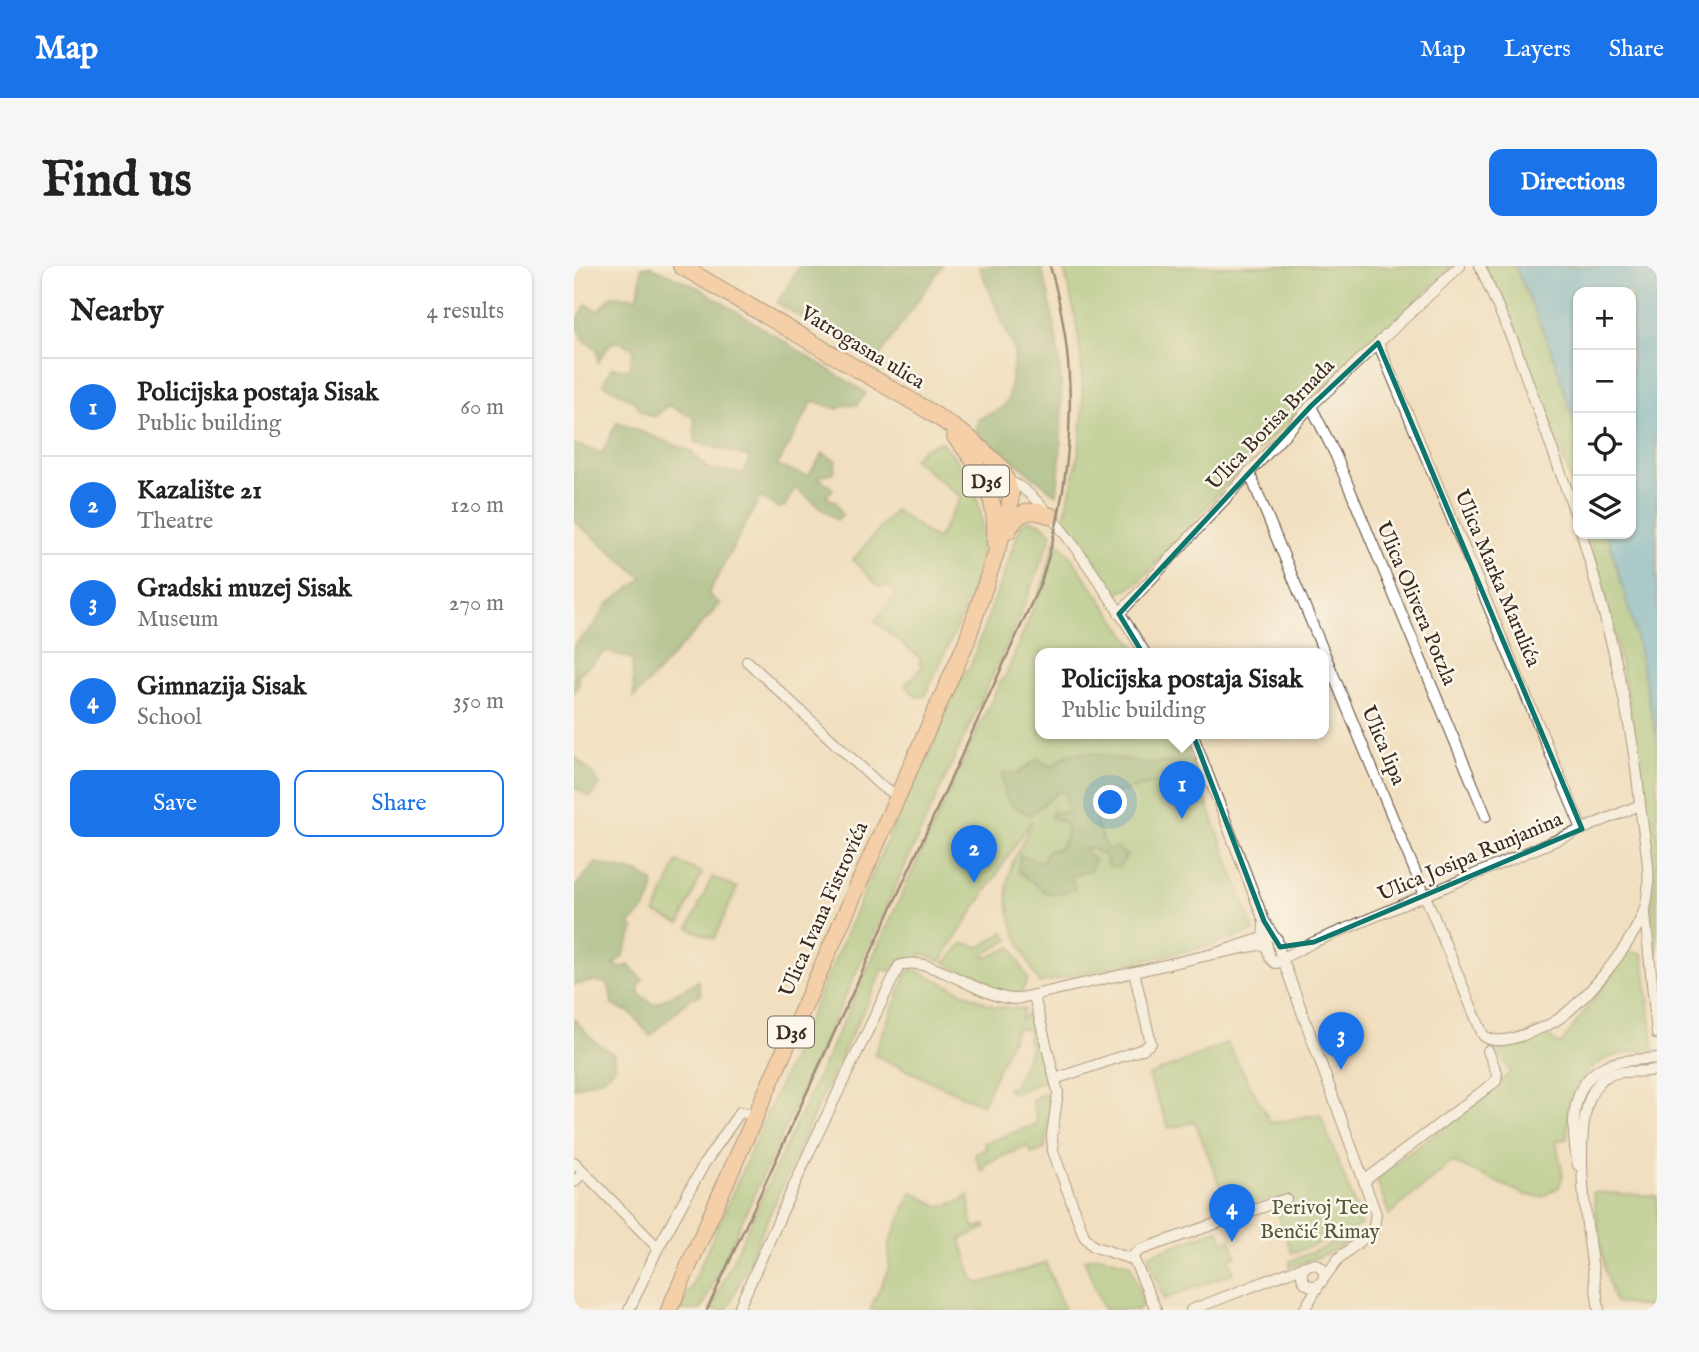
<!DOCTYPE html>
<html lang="en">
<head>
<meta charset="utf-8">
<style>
  :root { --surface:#fff; --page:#f6f6f6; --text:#222; --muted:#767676; --line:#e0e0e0; --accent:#1a73e8 }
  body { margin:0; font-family:"IM FELL English",serif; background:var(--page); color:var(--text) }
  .controls { position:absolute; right:21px; top:21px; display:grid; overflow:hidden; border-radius:14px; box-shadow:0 2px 5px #0004 }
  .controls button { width:63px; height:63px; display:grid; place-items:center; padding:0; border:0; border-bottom:2px solid var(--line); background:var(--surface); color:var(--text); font:35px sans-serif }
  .you { position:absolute; left:537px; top:537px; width:24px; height:24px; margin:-18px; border:5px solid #fff; border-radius:50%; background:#1a73e8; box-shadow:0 0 0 10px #1a73e833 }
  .badge { display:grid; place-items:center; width:46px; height:46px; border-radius:50%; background:var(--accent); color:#fff; font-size:23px; font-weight:700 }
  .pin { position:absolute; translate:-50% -58px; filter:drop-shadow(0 2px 4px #0008) }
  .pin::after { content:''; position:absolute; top:37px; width:24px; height:21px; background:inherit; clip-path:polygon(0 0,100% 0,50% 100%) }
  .popup { position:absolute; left:461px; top:382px; width:294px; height:91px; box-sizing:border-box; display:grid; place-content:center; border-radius:14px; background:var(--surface); filter:drop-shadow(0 2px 5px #0005); font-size:23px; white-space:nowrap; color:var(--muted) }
  .popup b { font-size:26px; color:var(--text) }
  .popup::after { content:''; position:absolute; left:50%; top:100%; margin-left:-14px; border:14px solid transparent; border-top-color:var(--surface) }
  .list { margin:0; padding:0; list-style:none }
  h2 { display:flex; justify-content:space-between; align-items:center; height:91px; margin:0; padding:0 28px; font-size:30px }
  h2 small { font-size:23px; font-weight:400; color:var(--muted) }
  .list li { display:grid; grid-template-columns:46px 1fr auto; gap:21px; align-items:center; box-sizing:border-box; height:98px; padding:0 28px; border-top:2px solid var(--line) }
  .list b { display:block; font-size:26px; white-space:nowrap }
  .list p { margin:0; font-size:23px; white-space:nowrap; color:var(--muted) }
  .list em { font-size:23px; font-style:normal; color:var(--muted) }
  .actions { display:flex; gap:14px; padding:21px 28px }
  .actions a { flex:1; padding:16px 0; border:2px solid var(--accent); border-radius:14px; text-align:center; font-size:24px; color:var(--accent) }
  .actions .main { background:var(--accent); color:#fff }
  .icon { flex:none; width:38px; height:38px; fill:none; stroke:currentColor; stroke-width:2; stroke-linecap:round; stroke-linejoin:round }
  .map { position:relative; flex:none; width:1083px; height:1044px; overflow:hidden; border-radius:14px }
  header { display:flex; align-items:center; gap:42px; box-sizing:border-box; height:98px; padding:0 35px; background:var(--accent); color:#fff }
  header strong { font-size:33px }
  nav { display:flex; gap:38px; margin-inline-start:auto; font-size:24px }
  .intro { display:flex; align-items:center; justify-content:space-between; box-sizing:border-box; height:168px; padding:0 42px }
  h1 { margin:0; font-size:49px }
  .button { padding:18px 32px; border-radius:14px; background:var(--accent); color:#fff; font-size:24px; font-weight:700 }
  main { display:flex; gap:42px; padding:0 42px }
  aside { flex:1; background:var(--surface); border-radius:14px; box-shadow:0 2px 5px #0004 }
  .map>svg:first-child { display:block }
</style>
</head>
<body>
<header>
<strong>Map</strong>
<nav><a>Map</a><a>Layers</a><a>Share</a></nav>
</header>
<div class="intro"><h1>Find us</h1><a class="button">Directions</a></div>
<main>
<aside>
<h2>Nearby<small>4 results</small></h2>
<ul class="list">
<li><span class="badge">1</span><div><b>Policijska postaja Sisak</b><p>Public building</p></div><em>60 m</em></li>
<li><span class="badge">2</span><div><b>Kazalište 21</b><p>Theatre</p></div><em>120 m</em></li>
<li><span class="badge">3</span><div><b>Gradski muzej Sisak</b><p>Museum</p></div><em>270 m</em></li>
<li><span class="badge">4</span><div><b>Gimnazija Sisak</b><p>School</p></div><em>350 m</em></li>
</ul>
<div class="actions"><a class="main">Save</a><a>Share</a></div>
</aside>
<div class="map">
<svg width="1083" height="1044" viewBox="0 0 1083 1044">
  <rect width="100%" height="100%" fill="#fbf7ec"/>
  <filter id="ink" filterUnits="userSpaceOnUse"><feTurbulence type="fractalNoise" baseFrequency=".0143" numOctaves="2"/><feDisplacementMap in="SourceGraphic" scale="14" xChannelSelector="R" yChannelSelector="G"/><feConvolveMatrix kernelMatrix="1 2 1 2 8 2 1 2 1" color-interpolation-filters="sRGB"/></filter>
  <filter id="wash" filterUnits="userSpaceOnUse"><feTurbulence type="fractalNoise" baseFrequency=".00686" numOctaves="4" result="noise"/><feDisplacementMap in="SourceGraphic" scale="28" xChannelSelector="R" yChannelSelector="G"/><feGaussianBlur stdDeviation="1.57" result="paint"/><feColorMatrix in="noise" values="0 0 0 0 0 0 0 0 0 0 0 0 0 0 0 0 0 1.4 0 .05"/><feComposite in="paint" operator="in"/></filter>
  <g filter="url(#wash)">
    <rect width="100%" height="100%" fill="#f1dfbf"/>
    <g fill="#91c373" stroke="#667648" stroke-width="2">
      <path d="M 489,0 L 879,0 L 677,191 L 565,316 L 542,329 L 490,253 C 495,230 501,207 505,183 C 514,124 506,58 489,0 Z"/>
      <path d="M 910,0 L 1020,0 L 1004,26 L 1004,237 L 975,151 Z"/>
      <path d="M 367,176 C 450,258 388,343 351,430 L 343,431 L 331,419 L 349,400 L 345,396 L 347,393 L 301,355 L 323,328 L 313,319 L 305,321 L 279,294 L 321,244 L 363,274 L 387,231 L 339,193 L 350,182 Z"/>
      <path d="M 1083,216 L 1083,728 L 1075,674 L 1079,620 L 1071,537 L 1055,437 L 1034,339 L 1014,268 L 1057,268 Z"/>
      <path d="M 454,254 L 466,257 L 478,268 L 448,345 L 127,1044 L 107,1044 L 336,522 L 355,492 L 381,422 L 397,398 L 447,259 Z"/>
      <path d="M 481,274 L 494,287 L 565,387 L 466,387 L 466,467 L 607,467 L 680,665 L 635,680 L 465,717 C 447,682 423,639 438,599 C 443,584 454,569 457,555 L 367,695 L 348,687 L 346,693 L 328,694 L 315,705 L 309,703 L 244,839 L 153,1044 L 136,1044 L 425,418 L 432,409 L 470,315 Z"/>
      <path d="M 103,596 L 128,607 L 106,658 L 81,647 Z"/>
      <path d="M 138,611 L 163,622 L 140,673 L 115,662 Z"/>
      <path d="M 430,666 L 435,674 L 409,689 L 412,692 L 438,681 L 454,714 L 446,728 L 415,723 L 415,718 L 371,697 L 389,677 L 407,681 Z"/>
      <path d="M 1054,686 L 1069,688 L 1080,784 C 1016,787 996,809 993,873 L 982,875 L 989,909 L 985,921 L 968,931 L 952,929 L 878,896 L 815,949 L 802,911 L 881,853 L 937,806 L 922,784 L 963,763 L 986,779 Z"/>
      <path d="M 339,703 L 421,741 L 450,743 L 446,755 L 455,746 L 473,814 L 439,828 L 435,826 L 434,821 L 439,823 L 458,779 L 453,776 L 456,765 L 443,761 L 408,839 L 300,789 L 333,707 Z"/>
      <path d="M 653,777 L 697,857 L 746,848 L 786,953 L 786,959 L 769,969 L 718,987 L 698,932 L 650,947 L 647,922 L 621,856 L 595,862 L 574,810 Z"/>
      <path d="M 471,827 L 478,830 L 471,883 L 458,888 L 454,880 L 410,898 L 411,904 L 407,905 L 401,888 L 412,883 L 410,877 L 463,858 L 458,833 Z"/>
      <path d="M 338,926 L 366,941 L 387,935 L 394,929 C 398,940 393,946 400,962 L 411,959 L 412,962 L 387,973 L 398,1012 L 405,1018 L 472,997 L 490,1044 L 296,1044 L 315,1002 L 315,978 Z"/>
      <path d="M 1019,926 L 1083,930 L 1083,1042 L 1041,1037 L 1031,1004 Z"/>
      <path d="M 645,963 L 649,975 L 656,973 L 662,990 L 655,993 L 660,1007 L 590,1033 L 574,989 Z"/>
      <path d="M 788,966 L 755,987 L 716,1001 L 716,995 Z"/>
      <path d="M 525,990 L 556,998 L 570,1036 L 564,1044 L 530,1044 L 510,993 Z"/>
    </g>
    <g fill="#74a965" stroke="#586a42" stroke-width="2">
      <path d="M 76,0 L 125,22 L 292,127 L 283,139 L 273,138 L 264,143 L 239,135 L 203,200 L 234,210 L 249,187 L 262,195 L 260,206 L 244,211 L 259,223 L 252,231 L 262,236 L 268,249 L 263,254 L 221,222 L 210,241 L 204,242 L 186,231 L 134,328 L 146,338 L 60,432 L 58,393 L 32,385 L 4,409 L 5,418 L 0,427 L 0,379 L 21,358 L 33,339 L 69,312 L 0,255 L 0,178 L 28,187 L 43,156 L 116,185 L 134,203 L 169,208 L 176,191 L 121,176 L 120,152 L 95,139 L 80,151 L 69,147 L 60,135 L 29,118 L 37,102 L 55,103 L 60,83 L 45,75 L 36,78 L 24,96 L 23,83 L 11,75 L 1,59 L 12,38 L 24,45 L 38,30 L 64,31 L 68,1 Z"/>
      <path d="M 226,0 L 368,0 L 302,95 L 203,37 Z"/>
      <path d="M 405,0 L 467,0 C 490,79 491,147 483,229 L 402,165 L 404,153 L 426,143 L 434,135 L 441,86 Z"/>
      <path d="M 510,486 L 577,498 L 616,494 L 621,506 L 520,533 L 523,560 L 533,584 L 542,581 L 553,590 L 543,602 L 534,600 L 530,589 L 516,582 L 509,583 L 520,594 L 516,605 L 497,610 L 501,623 L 483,628 L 471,626 L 444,605 L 446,589 L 463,595 L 469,594 L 474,584 L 484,583 L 492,573 L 493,558 L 476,550 L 478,546 L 494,547 L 491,526 L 484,526 L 456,549 C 432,538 429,533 428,507 L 443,508 L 464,493 L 477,501 L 493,489 Z"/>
      <path d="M 0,490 L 20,509 L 26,520 L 17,531 L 0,522 Z"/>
      <path d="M 22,597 L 66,607 L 79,616 C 81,634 69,646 55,658 L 60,663 L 49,690 L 40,698 L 46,702 L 55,699 L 69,714 L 65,719 L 65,728 L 80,739 L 124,715 L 127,729 L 117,732 L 76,770 L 57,747 L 38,739 L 36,724 L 32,717 L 21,715 L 0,719 L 0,622 Z"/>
      <path d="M 0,753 L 21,776 L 40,788 L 41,801 L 29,812 L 0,822 Z"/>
    </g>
    <path fill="#56b0d3" stroke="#486d78" stroke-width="2" d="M 941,0 L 1083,0 L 1083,474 L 1060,361 L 1033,268 L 1057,268 L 1057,26 L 1004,26 L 1004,168 L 978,86 Z"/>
  </g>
  <g filter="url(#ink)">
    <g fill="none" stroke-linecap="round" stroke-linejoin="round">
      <defs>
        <g id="minor">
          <path d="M 906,0 L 941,80 L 1004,255"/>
          <path d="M 804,77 L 1008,563"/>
          <path d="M 737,140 L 762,190 L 912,550"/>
          <path d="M 675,206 L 909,769 C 924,783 957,766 974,759 C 1004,746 1065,672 1072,638 C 1079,606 1069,569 1066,538 C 1058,447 1033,356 1008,268"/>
          <path d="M 434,216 C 467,218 551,355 571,387"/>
          <path d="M 545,348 L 737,140 L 886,0"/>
          <path d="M 173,395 L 306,519 L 323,529"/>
          <path d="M 618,467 L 690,655 L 699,669"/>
          <path d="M 1071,647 L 1083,768"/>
          <path d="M 690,659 L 689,672 L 639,688 L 684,679 L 693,681"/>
          <path d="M 696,668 L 703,673 L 708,696 L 701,697 L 696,692 L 691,673 Z"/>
          <path d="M 709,692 L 740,676 L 1066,539"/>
          <path d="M 709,694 L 802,948 L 799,965 L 765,992 L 750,1012"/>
          <path d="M 460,730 L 484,826 L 478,869 L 479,885 L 510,970 L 519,980 L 560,994 L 582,1044"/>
          <path d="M 481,813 L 569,783 L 577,777 L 560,706"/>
          <path d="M 0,896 L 84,982"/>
          <path d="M 1004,899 C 997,864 994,815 1034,799 C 1049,793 1067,794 1083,792"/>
          <path d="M 790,915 L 922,815 L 923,807 L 914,785"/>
          <path d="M 0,916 L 10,906"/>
          <path d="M 556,992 L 566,984 L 712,933"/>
          <circle cx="739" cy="1009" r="11"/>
          <path d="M 55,1044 L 84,982 L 130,898 L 166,846 L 180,849"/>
          <path d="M 164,1044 L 236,884 L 325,700 C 355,686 406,733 442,733 L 639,688"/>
          <path d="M 617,1044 L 731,1000"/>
          <path d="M 730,1044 L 745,1019"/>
          <path d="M 1025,1044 C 1019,996 987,843 1030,812 C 1046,801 1066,809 1083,803"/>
        </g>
        <g id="primary">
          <path d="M 381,171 C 409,202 424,235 421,277"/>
          <path d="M 434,265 C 444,245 456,241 477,250"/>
          <path d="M 95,1044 L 392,377 L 434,251 L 437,229 L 428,202 L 395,172 L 355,145 L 107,0"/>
        </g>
      </defs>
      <use href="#minor" stroke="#564536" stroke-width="12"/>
      <use href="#primary" stroke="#564536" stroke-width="18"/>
      <use href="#minor" stroke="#fff" stroke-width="10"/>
      <use href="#primary" stroke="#f9bc8a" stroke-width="16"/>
      <path stroke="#3b2a1e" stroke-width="2.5" d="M 133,1044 L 467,316 C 500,212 507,106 476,0"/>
    </g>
  </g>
  <path d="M0 0H1083V1044H0ZM 804,77 L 1008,563 L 740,676 L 706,681 L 690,655 L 621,474 L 545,348 L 737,140 Z" fill="#f1dfbf" fill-opacity=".55" fill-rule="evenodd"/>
  <path fill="none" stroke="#0f766e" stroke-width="5" stroke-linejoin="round" d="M 804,77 L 1008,563 L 740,676 L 706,681 L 690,655 L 621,474 L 545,348 L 737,140 Z"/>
  <g text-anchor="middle" stroke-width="5" stroke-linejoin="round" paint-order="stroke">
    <g fill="#fbf7ec" stroke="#75685c" stroke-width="2">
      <rect x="389" y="199.5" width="46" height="31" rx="5"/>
      <rect x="194" y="750.5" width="46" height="31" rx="5"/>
    </g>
    <g font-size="19" font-weight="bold" fill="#3b2a1e">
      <text x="412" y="222">D36</text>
      <text x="217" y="773">D36</text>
    </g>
    <g font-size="21" fill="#3b2a1e" stroke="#fbf7ec">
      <text transform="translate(289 81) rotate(31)" y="7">Vatrogasna ulica</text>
      <text transform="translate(696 158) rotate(-46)" y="7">Ulica Borisa Brnada</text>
      <text transform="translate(924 312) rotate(67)" y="7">Ulica Marka Marulića</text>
      <text transform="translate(843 337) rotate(67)" y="7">Ulica Olivera Potzla</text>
      <text transform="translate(810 479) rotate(67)" y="7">Ulica lipa</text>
      <text transform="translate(896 590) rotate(-23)" y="7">Ulica Josipa Runjanina</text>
      <text transform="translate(249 643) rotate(-66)" y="7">Ulica Ivana Fistrovića</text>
    </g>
    <g font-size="21" fill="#555838" stroke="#fbf7ec">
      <text x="746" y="948">Perivoj Tee<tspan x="746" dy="24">Benčić Rimay</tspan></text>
    </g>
  </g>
</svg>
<div class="controls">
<button>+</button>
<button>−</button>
<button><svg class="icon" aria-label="locate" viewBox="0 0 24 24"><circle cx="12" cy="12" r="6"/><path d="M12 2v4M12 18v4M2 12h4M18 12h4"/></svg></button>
<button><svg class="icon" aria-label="layers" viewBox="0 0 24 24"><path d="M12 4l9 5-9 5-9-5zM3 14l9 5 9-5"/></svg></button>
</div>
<div class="you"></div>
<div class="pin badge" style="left:608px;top:553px">1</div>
<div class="popup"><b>Policijska postaja Sisak</b>Public building</div>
<div class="pin badge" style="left:400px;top:617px">2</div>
<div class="pin badge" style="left:767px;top:804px">3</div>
<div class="pin badge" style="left:658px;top:976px">4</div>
</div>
</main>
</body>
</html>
